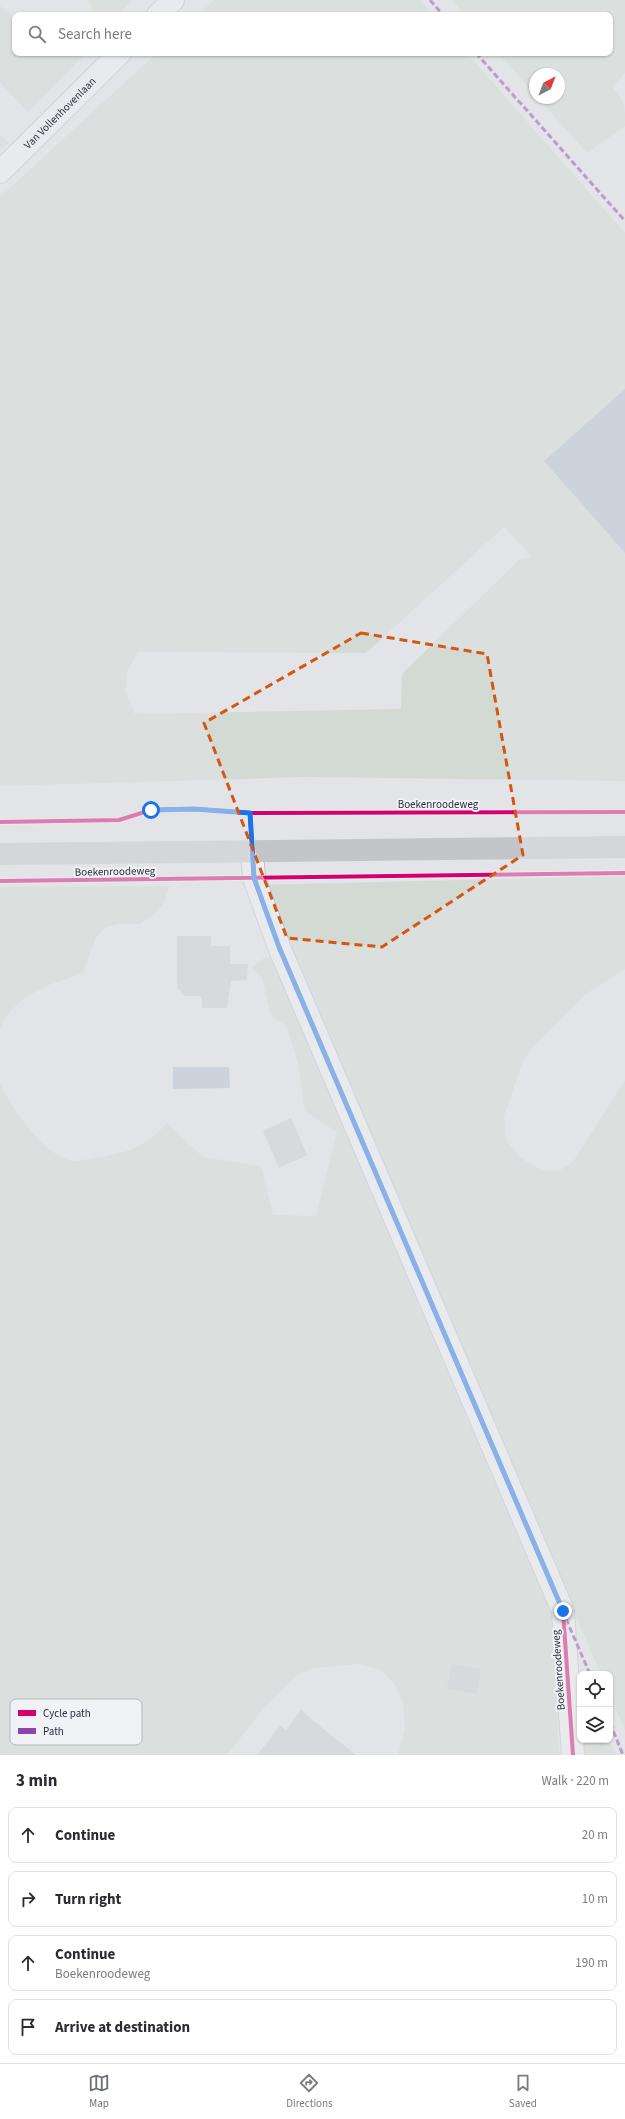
<!DOCTYPE html>
<html lang="en">
<head>
<meta charset="utf-8">
<style>
  :root { --surface:#fff; --page:#f2f2f3; --text:#2b2b33; --muted:#7c7c81; --line:#e1e1e2; --accent:#6b6f79 }
  body { margin:0; font-family:"Source Sans 3",sans-serif; background:var(--page); color:var(--text) }
  .controls { position:absolute; right:12px; bottom:12px; display:grid; overflow:hidden; border-radius:8px; box-shadow:0 1px 3px #0004 }
  .controls button { width:36px; height:36px; display:grid; place-items:center; padding:0; border:0; border-bottom:1px solid var(--line); background:var(--surface); color:var(--text); font:20px sans-serif }
  .compass { position:absolute; left:529px; top:68px; width:36px; height:36px; border-radius:50%; background:var(--surface); box-shadow:0 1px 3px #0004; rotate:42deg }
  .stop { position:absolute; width:12px; height:12px; margin:-9px; border:3px solid #1a73e8; border-radius:50%; background:#fff }
  .stop.end { background:#1a73e8; border-color:#fff; box-shadow:0 1px 4px #0008 }
  .list { margin:0; padding:0; list-style:none }
  h2 { display:flex; justify-content:space-between; align-items:center; height:52px; margin:0; padding:0 16px; font-size:17px }
  h2 small { font-size:13px; font-weight:400; color:var(--muted) }
  .list li { display:grid; grid-template-columns:26px 1fr auto; gap:12px; align-items:center; box-sizing:border-box; height:56px; margin:0 8px 8px; padding:0 8px; border:1px solid var(--line); border-radius:8px }
  .list b { display:block; font-size:15px; white-space:nowrap }
  .list p { margin:0; font-size:13px; white-space:nowrap; color:var(--muted) }
  .list em { font-size:13px; font-style:normal; color:var(--muted) }
  .icon { flex:none; width:22px; height:22px; fill:none; stroke:currentColor; stroke-width:2; stroke-linecap:round; stroke-linejoin:round }
  .map { position:relative; flex:none; width:625px; height:1755px; overflow:hidden }
  .search { position:absolute; background:var(--surface); box-shadow:0 1px 3px #0004; left:12px; right:12px; top:12px; height:44px; display:flex; align-items:center; gap:10px; box-sizing:border-box; padding:0 14px; border-radius:8px; color:var(--muted); font-size:15px }
  .sheet { height:308px; background:var(--surface) }
  nav { display:flex; justify-content:space-around; align-items:center; box-sizing:border-box; height:56px; border-top:1px solid var(--line); background:var(--surface); font-size:11px; color:var(--muted) }
  nav a { display:grid; justify-items:center; gap:2px }
  nav .on { color:var(--accent) }
  .map>svg:first-child { display:block }
</style>
</head>
<body>
<div class="map">
<svg width="625" height="1755" viewBox="0 0 625 1755">
  <rect width="100%" height="100%" fill="#e2e4e7"/>
  <g fill="#d2dad3" fill-rule="evenodd">
    <path d="M 89,0 L 132,0 L 118,15 L 94,15 Z"/>
    <path d="M 214,0 L 420,0 L 433,15 L 198,15 Z"/>
    <path d="M 452,0 L 625,0 L 625,73 L 612,87 C 625,101 625,106 625,126 L 587,153 L 538,98 L 559,98 L 559,74 L 535,74 L 535,94 L 498,53 L 610,53 L 610,15 L 465,15 Z"/>
    <path d="M 0,6 L 15,19 L 15,53 L 86,53 L 28,112 L 0,82 Z"/>
    <path d="M 157,53 L 467,53 L 625,233 L 625,389 L 544,461 L 625,553 L 625,781 L 305,777 L 0,786 L 0,197 ZM 504,527 L 532,557 L 520,559 L 402,674 L 401,709 L 135,714 L 125,691 L 128,670 L 138,652 L 366,653 Z"/>
    <path d="M 0,135 L 9,143 L 0,150 Z"/>
    <path d="M 625,876 L 625,969 L 586,994 L 530,1050 L 522,1063 L 504,1117 L 506,1141 L 521,1158 L 542,1170 L 558,1171 L 573,1162 L 625,1080 L 625,1730 L 610,1695 L 610,1674 L 601,1674 L 263,885 Z"/>
    <path d="M 169,886 L 164,903 L 153,915 L 140,924 L 118,924 L 105,928 L 96,937 L 83,972 C 74,977 66,979 57,982 C 36,989 6,1007 0,1030 L 0,887 Z"/>
    <path d="M 271,957 L 553,1611 L 559,1755 L 398,1755 L 405,1730 L 403,1702 L 394,1683 L 380,1669 L 358,1664 L 314,1668 L 297,1675 L 263,1709 L 227,1755 L 0,1755 L 0,1083 C 11,1108 44,1157 74,1161 C 79,1161 87,1159 92,1158 C 126,1153 143,1150 167,1123 L 203,1157 L 261,1166 L 273,1215 L 316,1216 L 337,1132 L 305,1111 L 298,1064 L 287,1026 L 271,1016 L 262,978 L 252,968 L 264,958 Z"/>
    <path d="M 584,1740 L 609,1740 L 616,1755 L 585,1755 Z"/>
  </g>
  <g fill="#b3bece">
    <path d="M 625,389 L 625,553 L 544,461 Z"/>
    <path d="M 173,1067 L 229,1067 L 230,1088 L 173,1089 Z"/>
  </g>
  <g fill="#cacccf">
    <path d="M 177,936 L 211,936 L 211,946 L 230,946 L 230,964 L 248,964 L 247,980 L 231,981 L 227,1008 L 202,1008 L 202,998 L 200,996 L 185,996 L 177,988 Z"/>
    <path d="M 291,1118 L 307,1155 L 279,1168 L 263,1131 Z"/>
    <path d="M 451,1664 L 481,1669 L 477,1694 L 447,1689 Z"/>
    <path d="M 301,1710 L 311,1719 L 356,1755 L 257,1755 L 280,1726 L 286,1730 Z"/>
  </g>
  <g fill="none" stroke-linecap="round" stroke-linejoin="round">
    <defs>
      <g id="street">
        <path d="M 158,15 L 173,0"/>
        <path id="s1" d="M 0,172 L 120,53"/>
        <path d="M 252,851 L 254,878 L 279,947 L 563,1611 L 573,1755"/>
      </g>
    </defs>
    <use href="#street" stroke="#c1c2c5" stroke-width="24"/>
    <use href="#street" stroke="#f1f2f4" stroke-width="22"/>
    <path stroke="#c3c5c8" stroke-width="22" d="M 0,854 L 625,847"/>
    <g stroke="#8e44ad" stroke-width="3" stroke-dasharray="6 3" stroke-linecap="butt">
      <path d="M 430,0 L 443,15"/>
      <path d="M 476,53 L 625,221"/>
      <path d="M 566,1619 L 590,1674"/>
      <path d="M 610,1723 L 623,1755"/>
    </g>
    <defs>
      <g id="cycleway">
        <path d="M 250,813 L 254,878 L 279,947 L 563,1611 L 573,1755"/>
        <path d="M 0,822 L 119,820 L 151,810 L 194,809 L 250,813 L 625,812"/>
        <path d="M 0,881 L 625,873"/>
      </g>
    </defs>
    <use href="#cycleway" stroke="#f0f2f6" stroke-width="6"/>
    <use href="#cycleway" stroke="#d6006c" stroke-width="4"/>
  </g>
  <g fill="none" stroke-linecap="round" stroke-linejoin="round">
    <path stroke="#1a73e8" stroke-width="5" d="M 151,810 L 194,809 L 250,813 L 254,878 L 279,947 L 563,1611"/>
  </g>
  <path d="M0 0H625V1755H0ZM 361,633 L 487,654 L 523,855 L 382,947 L 287,938 L 204,723 Z" fill="#e2e4e7" fill-opacity=".55" fill-rule="evenodd"/>
  <path fill="none" stroke="#d55511" stroke-width="3" stroke-dasharray="8 5" stroke-linejoin="round" d="M 361,633 L 487,654 L 523,855 L 382,947 L 287,938 L 204,723 Z"/>
  <g text-anchor="middle" stroke-width="4" stroke-linejoin="round" paint-order="stroke">
    <g font-size="11" fill="#2b303e" stroke="#f0f2f6">
      <text dy="4" stroke="none"><textPath href="#s1" startOffset="84">Van Vollenhovenlaan</textPath></text>
      <text x="438" y="808">Boekenroodeweg</text>
      <text transform="translate(115 871) rotate(-1)" y="4">Boekenroodeweg</text>
      <text transform="translate(558 1670) rotate(-94)" y="4">Boekenroodeweg</text>
    </g>
  </g>
  <rect x="10" y="1699" width="132" height="46" rx="6" fill="#f0f2f6" stroke="#b5b8bf" stroke-width="1"/>
  <rect x="18" y="1710" width="18" height="6" fill="#d6006c"/>
  <rect x="18" y="1728" width="18" height="6" fill="#8e44ad"/>
  <g font-size="11" fill="#2b303e">
    <text x="43" y="1717">Cycle path</text>
    <text x="43" y="1735">Path</text>
  </g>
</svg>
<div class="controls">
<button><svg class="icon" aria-label="locate" viewBox="0 0 24 24"><circle cx="12" cy="12" r="6"/><path d="M12 2v4M12 18v4M2 12h4M18 12h4"/></svg></button>
<button><svg class="icon" aria-label="layers" viewBox="0 0 24 24"><path d="M12 4l9 5-9 5-9-5zM3 14l9 5 9-5"/></svg></button>
</div>
<svg class="compass" viewBox="-18 -18 36 36"><path d="M0-13l5 13h-10z" fill="#e53935"/><path d="M0 13l5-13h-10z" fill="#7c7c81"/></svg>
<div class="stop" style="left:151px;top:810px"></div>
<div class="stop end" style="left:563px;top:1611px"></div>
<div class="search"><svg class="icon" aria-label="search" viewBox="0 0 24 24"><circle cx="10" cy="10" r="6"/><path d="M15 15l6 6"/></svg>Search here</div>
</div>
<section class="sheet">
<h2>3 min<small>Walk · 220 m</small></h2>
<ul class="list">
<li><svg class="icon" aria-label="ahead" viewBox="0 0 24 24"><path d="M12 20V5M6 11l6-6 6 6"/></svg><div><b>Continue</b></div><em>20 m</em></li>
<li><svg class="icon" aria-label="right" viewBox="0 0 24 24"><path d="M7 20v-9h11M14 6l5 5-5 5"/></svg><div><b>Turn right</b></div><em>10 m</em></li>
<li><svg class="icon" aria-label="ahead" viewBox="0 0 24 24"><path d="M12 20V5M6 11l6-6 6 6"/></svg><div><b>Continue</b><p>Boekenroodeweg</p></div><em>190 m</em></li>
<li><svg class="icon" aria-label="arrive" viewBox="0 0 24 24"><path d="M6 21V4h12l-3 4 3 4H6"/></svg><div><b>Arrive at destination</b></div></li>
</ul>
</section>
<nav>
<a class="on"><svg class="icon" aria-label="map" viewBox="0 0 24 24"><path d="M3 6l6-2 6 2 6-2v14l-6 2-6-2-6 2zM9 4v14M15 6v14"/></svg>Map</a>
<a><svg class="icon" aria-label="directions" viewBox="0 0 24 24"><path d="M12 3l9 9-9 9-9-9zM9 14v-3h6M13 9l2 2-2 2"/></svg>Directions</a>
<a><svg class="icon" aria-label="saved" viewBox="0 0 24 24"><path d="M7 4h10v16l-5-4-5 4z"/></svg>Saved</a>
</nav>
</body>
</html>
